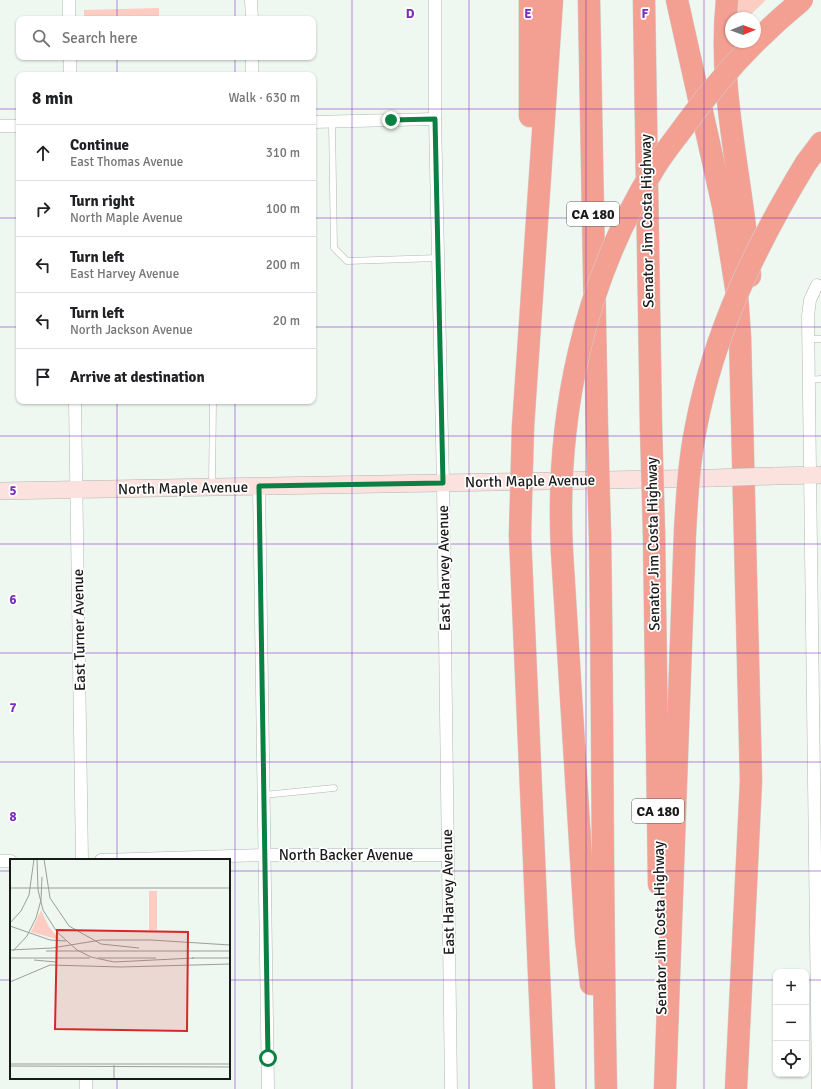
<!DOCTYPE html>
<html lang="en">
<head>
<meta charset="utf-8">
<style>
  :root { --surface:#fff; --page:#f2f2f2; --text:#202124; --muted:#757577; --line:#e0e0e0 }
  body { margin:0; font-family:Signika,sans-serif; background:var(--page); color:var(--text) }
  .controls { position:absolute; right:12px; bottom:12px; display:grid; overflow:hidden; border-radius:8px; box-shadow:0 1px 3px #0004 }
  .controls button { width:36px; height:36px; display:grid; place-items:center; padding:0; border:0; border-bottom:1px solid var(--line); background:var(--surface); color:var(--text); font:20px sans-serif }
  .compass { position:absolute; left:725px; top:12px; width:36px; height:36px; border-radius:50%; background:var(--surface); box-shadow:0 1px 3px #0004; rotate:89deg }
  .stop { position:absolute; width:12px; height:12px; margin:-9px; border:3px solid #0b8043; border-radius:50%; background:#fff }
  .stop.end { background:#0b8043; border-color:#fff; box-shadow:0 1px 4px #0008 }
  .list { margin:0; padding:0; list-style:none }
  h2 { display:flex; justify-content:space-between; align-items:center; height:52px; margin:0; padding:0 16px; font-size:17px }
  h2 small { font-size:13px; font-weight:400; color:var(--muted) }
  .list li { display:grid; grid-template-columns:26px 1fr auto; gap:12px; align-items:center; box-sizing:border-box; height:56px; padding:0 16px; border-top:1px solid var(--line) }
  .list b { display:block; font-size:15px; white-space:nowrap }
  .list p { margin:0; font-size:13px; white-space:nowrap; color:var(--muted) }
  .list em { font-size:13px; font-style:normal; color:var(--muted) }
  .icon { flex:none; width:22px; height:22px; fill:none; stroke:currentColor; stroke-width:2; stroke-linecap:round; stroke-linejoin:round }
  .map { position:relative; flex:none; width:821px; height:1089px; overflow:hidden }
  .search { position:absolute; background:var(--surface); box-shadow:0 1px 3px #0004; left:16px; top:16px; width:300px; height:44px; display:flex; align-items:center; gap:10px; box-sizing:border-box; padding:0 14px; border-radius:8px; color:var(--muted); font-size:15px }
  .panel { position:absolute; background:var(--surface); box-shadow:0 1px 3px #0004; left:16px; top:72px; width:300px; height:332px; border-radius:8px }
  .map>svg:first-child { display:block }
</style>
</head>
<body>
<div class="map">
<svg width="821" height="1089" viewBox="0 0 821 1089">
  <rect width="100%" height="100%" fill="#eff7f1"/>
  <g fill="#fdccc3">
    <path d="M 737,0 L 766,0 L 747,18 L 734,18 Z"/>
    <path d="M 159,8 L 159,19 L 84,19 L 84,10 Z"/>
  </g>
  <g fill="none" stroke-linecap="round" stroke-linejoin="round">
    <defs>
      <g id="lane">
        <path d="M 332,122 L 334,248 L 347,261 L 438,258"/>
        <path d="M 808,339 L 821,339"/>
        <path d="M 808,380 L 821,379"/>
        <path d="M 212,485 L 213,401"/>
        <path d="M 264,795 L 334,788"/>
      </g>
      <g id="street">
        <path d="M 69,0 L 69,19"/>
        <path d="M 251,0 L 252,19"/>
        <path d="M 435,0 L 435,119 L 443,483 L 451,1089"/>
        <path d="M 70,57 L 70,75"/>
        <path d="M 252,57 L 252,75"/>
        <path d="M 313,122 L 435,119"/>
        <path d="M 0,126 L 19,126"/>
        <path d="M 817,285 L 810,300 L 808,316 L 818,1089"/>
        <path d="M 75,401 L 82,860"/>
        <path d="M 259,486 L 268,1089"/>
        <path d="M 101,860 L 265,855 L 447,855"/>
        <path d="M 0,861 L 11,861"/>
        <path d="M 86,1078 L 86,1089"/>
      </g>
      <g id="secondary">
        <path d="M 774,476 L 821,475"/>
        <path d="M 0,491 L 713,478"/>
      </g>
      <g id="highway">
        <path d="M 589,0 L 597,429"/>
        <path d="M 644,0 L 651,427"/>
        <path d="M 677,0 L 723,206 L 737,294 L 740,337 L 751,781 L 736,1089"/>
        <path d="M 727,0 C 717,93 744,184 750,276"/>
        <path d="M 530,116 L 530,0"/>
        <path d="M 806,163 L 821,143"/>
        <path d="M 523,427 L 552,0"/>
        <path d="M 654,533 L 659,884"/>
        <path d="M 520,535 L 544,1089"/>
        <path d="M 600,535 C 603,720 602,904 606,1089"/>
        <path d="M 562,552 L 586,938 L 591,984"/>
        <path d="M 665,1089 L 685,532"/>
      </g>
    </defs>
    <use href="#lane" stroke="#b0b7b1" stroke-width="7"/>
    <use href="#street" stroke="#b0b7b1" stroke-width="13"/>
    <use href="#secondary" stroke="#b0b7b1" stroke-width="18"/>
    <use href="#highway" stroke="#d1d1d1" stroke-width="23"/>
    <use href="#lane" stroke="#fff" stroke-width="6"/>
    <use href="#street" stroke="#fff" stroke-width="12"/>
    <use href="#secondary" stroke="#fbe2df" stroke-width="17"/>
    <use href="#highway" stroke="#f3a093" stroke-width="22"/>
    <defs>
      <path id="secondary-bridge" d="M 713,478 L 774,476"/>
      <g id="highway-bridge">
        <path d="M 651,427 L 654,533"/>
        <path d="M 597,429 L 600,535"/>
        <path d="M 685,532 C 687,497 689,461 696,427 C 714,332 756,245 806,163"/>
        <path d="M 520,535 L 523,427"/>
        <path d="M 562,552 C 555,418 583,282 655,167 C 664,152 676,138 686,124 C 719,78 758,36 802,0"/>
      </g>
    </defs>
    <use href="#secondary-bridge" stroke="#b0b7b1" stroke-width="18" stroke-linecap="butt"/>
    <use href="#highway-bridge" stroke="#d1d1d1" stroke-width="23" stroke-linecap="butt"/>
    <use href="#secondary-bridge" stroke="#fbe2df" stroke-width="17"/>
    <use href="#highway-bridge" stroke="#f3a093" stroke-width="22"/>
  </g>
  <g fill="none" stroke-linecap="round" stroke-linejoin="round">
    <path stroke="#0b8043" stroke-width="5" d="M 268,1058 L 259,486 L 443,483 L 435,119 L 391,120"/>
  </g>
  <path fill="none" stroke="#7b2cbf" stroke-width="1" stroke-opacity="0.55" d="M 117,0 L 117,19M 235,0 L 235,19M 352,0 L 352,1089M 469,0 L 469,1089M 586,0 L 586,1089M 704,0 L 704,1089M 117,57 L 117,75M 235,57 L 235,75M 0,109 L 19,109M 313,109 L 821,109M 0,218 L 19,218M 313,218 L 821,218M 0,327 L 19,327M 313,327 L 821,327M 117,401 L 117,860M 235,401 L 235,1089M 0,436 L 821,436M 0,544 L 821,544M 0,653 L 821,653M 0,762 L 821,762M 0,871 L 11,871M 229,871 L 821,871M 0,980 L 11,980M 229,980 L 776,980M 806,980 L 821,980M 117,1078 L 117,1089"/>
  <g text-anchor="middle" stroke-width="3.5" stroke-linejoin="round" paint-order="stroke">
    <g fill="#fff" stroke="#5d5f5d" stroke-width="1">
      <rect x="567" y="202" width="52" height="24" rx="3"/>
      <rect x="632" y="799" width="52" height="24" rx="3"/>
    </g>
    <g font-size="14" font-weight="bold" fill="#181a18">
      <text x="593" y="219">CA 180</text>
      <text x="658" y="816">CA 180</text>
    </g>
    <g font-size="15" fill="#181a18" stroke="#fff">
      <text transform="translate(647 221) rotate(-91)" y="5">Senator Jim Costa Highway</text>
      <text transform="translate(530 481) rotate(-1)" y="5">North Maple Avenue</text>
      <text transform="translate(183 488) rotate(-1)" y="5">North Maple Avenue</text>
      <text transform="translate(653 544) rotate(-91)" y="5">Senator Jim Costa Highway</text>
      <text transform="translate(444 568) rotate(-91)" y="5">East Harvey Avenue</text>
      <text transform="translate(79 630) rotate(-91)" y="5">East Turner Avenue</text>
      <text x="346" y="860">North Backer Avenue</text>
      <text transform="translate(448 892) rotate(-91)" y="5">East Harvey Avenue</text>
      <text transform="translate(660 928) rotate(-91)" y="5">Senator Jim Costa Highway</text>
    </g>
  </g>
  <g transform="translate(10 859)">
    <rect width="220" height="220" fill="#eff7f1"/>
    <path d="M 139,32 L 147,32 L 147,71 L 139,71 ZM 31,51 L 39,68 L 50,81 L 21,73 Z" fill="#fdccc3"/>
    <path fill="none" stroke="#999f9a" stroke-width="1" d="M 27,0 L 28,31 L 33,51 L 47,73 L 67,91 L 81,98 L 104,103 L 184,99M 34,0 L 40,39 L 59,67 L 91,85 L 129,89M 0,29 L 220,29M 0,64 L 11,52 L 19,36 L 24,0M 0,67 L 40,81 L 56,82M 0,91 L 42,89 L 91,81 L 141,81 L 220,86M 3,92 L 17,77 L 26,59 L 31,41 L 32,18M 36,92 L 220,92M 0,99 L 80,99M 88,99 L 146,99M 182,99 L 220,99M 24,101 L 46,103M 0,123 L 40,106 L 111,108 L 220,105M 0,205 L 220,205M 0,207 L 220,208M 104,220 L 104,206"/>
    <path fill="#d62828" fill-opacity="0.15" stroke="#d62828" stroke-width="2" d="M 47,71 L 178,73 L 177,172 L 45,170 Z"/>
    <rect width="220" height="220" fill="none" stroke="#181a18" stroke-width="2"/>
  </g>
  <g font-size="13" text-anchor="middle" font-weight="bold" fill="#7b2cbf" stroke="#fff" stroke-width="3.5" stroke-linejoin="round" paint-order="stroke">
    <text x="410" y="18">D</text>
    <text x="528" y="18">E</text>
    <text x="645" y="18">F</text>
    <text x="13" y="495">5</text>
    <text x="13" y="604">6</text>
    <text x="13" y="712">7</text>
    <text x="13" y="821">8</text>
  </g>
</svg>
<div class="controls">
<button>+</button>
<button>−</button>
<button><svg class="icon" aria-label="locate" viewBox="0 0 24 24"><circle cx="12" cy="12" r="6"/><path d="M12 2v4M12 18v4M2 12h4M18 12h4"/></svg></button>
</div>
<svg class="compass" viewBox="-18 -18 36 36"><path d="M0-13l5 13h-10z" fill="#e53935"/><path d="M0 13l5-13h-10z" fill="#757577"/></svg>
<div class="stop" style="left:268px;top:1058px"></div>
<div class="stop end" style="left:391px;top:120px"></div>
<div class="search"><svg class="icon" aria-label="search" viewBox="0 0 24 24"><circle cx="10" cy="10" r="6"/><path d="M15 15l6 6"/></svg>Search here</div>
<section class="panel">
<h2>8 min<small>Walk · 630 m</small></h2>
<ul class="list">
<li><svg class="icon" aria-label="ahead" viewBox="0 0 24 24"><path d="M12 20V5M6 11l6-6 6 6"/></svg><div><b>Continue</b><p>East Thomas Avenue</p></div><em>310 m</em></li>
<li><svg class="icon" aria-label="right" viewBox="0 0 24 24"><path d="M7 20v-9h11M14 6l5 5-5 5"/></svg><div><b>Turn right</b><p>North Maple Avenue</p></div><em>100 m</em></li>
<li><svg class="icon" aria-label="left" viewBox="0 0 24 24"><path d="M17 20v-9H6M10 6l-5 5 5 5"/></svg><div><b>Turn left</b><p>East Harvey Avenue</p></div><em>200 m</em></li>
<li><svg class="icon" aria-label="left" viewBox="0 0 24 24"><path d="M17 20v-9H6M10 6l-5 5 5 5"/></svg><div><b>Turn left</b><p>North Jackson Avenue</p></div><em>20 m</em></li>
<li><svg class="icon" aria-label="arrive" viewBox="0 0 24 24"><path d="M6 21V4h12l-3 4 3 4H6"/></svg><div><b>Arrive at destination</b></div></li>
</ul>
</section>
</div>
</body>
</html>
